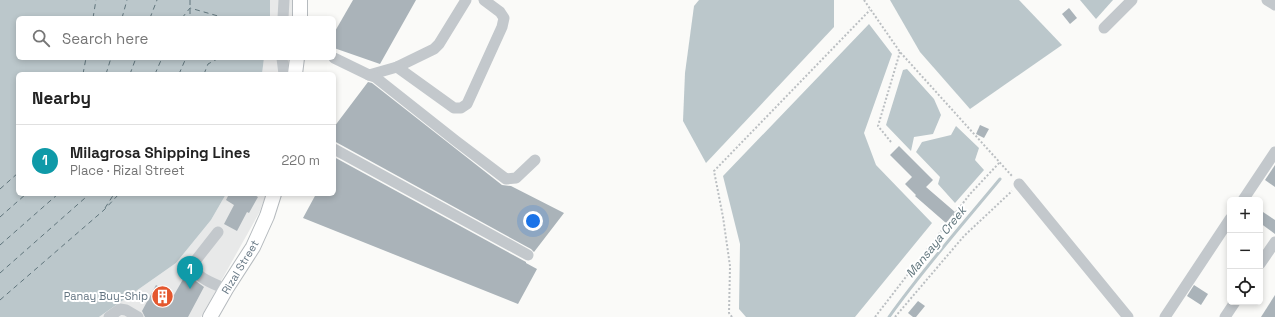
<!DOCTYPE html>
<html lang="en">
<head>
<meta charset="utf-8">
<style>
  :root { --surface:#fff; --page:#f2f2f2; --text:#222; --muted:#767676; --line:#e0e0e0; --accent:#e4572e }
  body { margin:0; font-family:"Space Grotesk",sans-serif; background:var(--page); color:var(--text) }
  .controls { position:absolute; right:12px; bottom:12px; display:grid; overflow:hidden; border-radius:6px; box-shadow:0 2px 6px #0003 }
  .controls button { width:36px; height:36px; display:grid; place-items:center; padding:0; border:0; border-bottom:1px solid var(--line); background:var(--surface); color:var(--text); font:20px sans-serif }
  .you { position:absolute; left:533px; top:221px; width:14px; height:14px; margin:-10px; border:3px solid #fff; border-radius:50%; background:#1a73e8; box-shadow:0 0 0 6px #1a73e833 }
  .badge { display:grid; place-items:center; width:26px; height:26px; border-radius:50%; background:var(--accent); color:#fff; font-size:13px; font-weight:700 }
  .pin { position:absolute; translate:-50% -33px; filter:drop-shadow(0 1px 2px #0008) }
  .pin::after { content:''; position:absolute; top:21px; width:14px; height:12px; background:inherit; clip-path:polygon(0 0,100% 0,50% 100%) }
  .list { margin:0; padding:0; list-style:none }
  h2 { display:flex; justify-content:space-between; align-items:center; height:52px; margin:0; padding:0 16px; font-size:17px }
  h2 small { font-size:13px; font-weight:400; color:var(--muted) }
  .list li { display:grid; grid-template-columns:26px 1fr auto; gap:12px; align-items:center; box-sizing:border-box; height:72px; padding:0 16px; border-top:1px solid var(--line) }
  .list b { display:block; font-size:15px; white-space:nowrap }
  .list p { margin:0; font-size:13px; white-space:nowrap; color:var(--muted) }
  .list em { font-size:13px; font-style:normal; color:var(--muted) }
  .icon { flex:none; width:22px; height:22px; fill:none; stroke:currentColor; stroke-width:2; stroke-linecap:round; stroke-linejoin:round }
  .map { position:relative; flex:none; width:1275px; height:317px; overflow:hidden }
  .search { position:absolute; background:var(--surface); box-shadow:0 2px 6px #0003; left:16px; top:16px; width:320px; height:44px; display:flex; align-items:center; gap:10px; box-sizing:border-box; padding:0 14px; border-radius:6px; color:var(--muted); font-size:15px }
  .panel { position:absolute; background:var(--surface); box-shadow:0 2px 6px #0003; left:16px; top:72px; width:320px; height:124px; border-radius:6px }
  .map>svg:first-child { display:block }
</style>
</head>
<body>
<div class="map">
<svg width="1275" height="317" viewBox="0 0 1275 317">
  <rect width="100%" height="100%" fill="#fafaf8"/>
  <g fill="#e8e9e9">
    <path d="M 270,0 L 296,0 L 295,18 L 270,18 Z"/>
    <path d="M 264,58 L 292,58 L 290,74 L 262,74 Z"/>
    <path d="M 226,194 L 266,194 L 259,213 L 201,317 L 99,317 L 176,263 L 211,220 Z"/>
  </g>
  <g fill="#bbc7cb">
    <path d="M 0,0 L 270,0 L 270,18 L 18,18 L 18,58 L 264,58 L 262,74 L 18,74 L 18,194 L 226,194 L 211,220 L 176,263 L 99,317 L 0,317 Z"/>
    <path d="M 699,0 L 834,0 L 834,27 L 706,163 L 683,121 L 685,73 L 694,6 Z"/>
    <path d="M 890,0 L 1019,0 L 1062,45 L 970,109 L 920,52 Z"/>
    <path d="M 1080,0 L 1113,0 L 1096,19 Z"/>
    <path d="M 869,24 L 892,54 L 864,133 L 876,165 L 932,223 L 855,317 L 746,317 L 739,309 L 740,244 L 723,176 Z"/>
    <path d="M 907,69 L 934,99 L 941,115 L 933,134 L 914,137 L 911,151 L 886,125 L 903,70 Z"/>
    <path d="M 956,126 L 979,148 L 975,160 L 984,170 L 955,203 L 938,184 L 940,177 L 916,152 L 922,142 L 951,135 Z"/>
  </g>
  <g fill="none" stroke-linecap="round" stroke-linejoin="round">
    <path stroke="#bbc7cb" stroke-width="3" d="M 889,317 C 923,269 962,225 1000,179"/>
    <g stroke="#60757c" stroke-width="1" stroke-dasharray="5 4" stroke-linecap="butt">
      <path d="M 190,0 L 190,18"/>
      <path d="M 93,18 L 96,0"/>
      <path d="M 122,18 L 127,0"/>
      <path d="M 150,18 L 157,0"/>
      <path d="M 182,18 L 190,8 L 225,18"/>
      <path d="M 83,74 L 86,58"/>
      <path d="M 106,74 L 111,58"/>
      <path d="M 130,74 L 136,58"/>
      <path d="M 155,74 L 162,58"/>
      <path d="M 179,74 L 186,58"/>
      <path d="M 204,74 L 208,64 L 219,58"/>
      <path d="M 0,189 L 18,173"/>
      <path d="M 105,208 L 114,194"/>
      <path d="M 0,217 L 26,194"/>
      <path d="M 0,245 L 58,194"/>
      <path d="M 0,273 L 85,198 L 87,194"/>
      <path d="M 0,300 L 104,210 L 119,194"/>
    </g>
  </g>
  <g fill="#aab3b9">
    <path d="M 353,0 L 416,0 L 380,64 L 334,48 L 334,33 Z"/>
    <path d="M 1069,8 L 1077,18 L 1070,24 L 1062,14 Z"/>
    <path d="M 368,82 L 372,83 L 502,185 L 511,186 L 564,213 L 534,252 L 531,249 L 334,141 L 334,127 Z"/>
    <path d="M 980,125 L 989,129 L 984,138 L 976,134 Z"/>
    <path d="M 899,146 L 933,180 L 926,187 L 955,212 L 946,223 L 915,196 L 916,195 L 905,184 L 912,177 L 890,155 Z"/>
    <path d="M 334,157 L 526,262 L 526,263 L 537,269 L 518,304 L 303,218 L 316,194 L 334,194 Z"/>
    <path d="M 1275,165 L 1275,187 L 1265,180 Z"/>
    <path d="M 229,194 L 253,194 L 258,197 L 249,213 L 247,212 L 237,231 L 224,224 L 234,205 L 226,200 Z"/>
    <path d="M 1263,212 L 1275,220 L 1275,234 L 1260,223 L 1260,216 Z"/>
    <path d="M 186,274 L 204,287 L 188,317 L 145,317 L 142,311 L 156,285 L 174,295 Z"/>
    <path d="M 1194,285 L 1208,294 L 1201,305 L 1187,296 Z"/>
    <path d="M 1275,295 L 1275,317 L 1261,317 Z"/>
    <path d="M 918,301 L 925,306 L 916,317 L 913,317 L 908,313 Z"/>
  </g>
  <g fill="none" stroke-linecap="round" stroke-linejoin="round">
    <defs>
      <g id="major">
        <path d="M 300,18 L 300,0"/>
        <path d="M 295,74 L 297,58"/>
        <path d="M 210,317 L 226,289 L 253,247 L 267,216 L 274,194"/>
      </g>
    </defs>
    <use href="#major" stroke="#b5babe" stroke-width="16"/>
    <g stroke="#bbbfc2" stroke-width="2" stroke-dasharray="2 2" stroke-linecap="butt">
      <path d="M 864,0 L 900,52 L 1012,176"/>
      <path d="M 891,142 L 878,126 L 900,52"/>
      <path d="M 732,317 L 729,313 L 730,266 L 723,217 L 714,171 L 870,10"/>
      <path d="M 875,317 L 970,194 L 1000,162"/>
      <path d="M 895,317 L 964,236 L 1012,191"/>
    </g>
    <g stroke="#c3c8cc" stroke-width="11">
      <path d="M 1267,0 L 1275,5"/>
      <path d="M 283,18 L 284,0"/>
      <path d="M 1104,28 L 1132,0"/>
      <path d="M 282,58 L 284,74"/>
      <path d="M 334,58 L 369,75 L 397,67 L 434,49 L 439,44 L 466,0"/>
      <path d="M 397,67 L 454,108 L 461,108 L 467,104 L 502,27 L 504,18 L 500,12 L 484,0"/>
      <path d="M 369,75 L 375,77 L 456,141 L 506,179 L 516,178 L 535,160"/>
      <path d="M 334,149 L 528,255"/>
      <path d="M 1019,184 L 1128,317"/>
      <path d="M 1243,200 L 1275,152"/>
      <path d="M 218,232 L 196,260 L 192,268 C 200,279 214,284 226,289"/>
      <path d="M 1260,264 L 1275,242"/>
      <path d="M 109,317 L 120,309 L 126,310 L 138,317"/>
      <path d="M 1165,317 L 1230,219"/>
      <path d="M 1225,317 L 1235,302"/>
    </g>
    <use href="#major" stroke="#fff" stroke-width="14"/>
  </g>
  <defs>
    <symbol id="building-disc" viewBox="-11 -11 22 22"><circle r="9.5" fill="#e4572e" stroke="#fff"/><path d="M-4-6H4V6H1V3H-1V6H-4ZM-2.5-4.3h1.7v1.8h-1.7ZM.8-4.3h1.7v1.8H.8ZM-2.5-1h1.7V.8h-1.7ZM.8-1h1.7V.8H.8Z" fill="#fff"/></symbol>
  </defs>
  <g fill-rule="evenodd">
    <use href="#building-disc" x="150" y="284" width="25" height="25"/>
  </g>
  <g text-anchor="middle" stroke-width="4" stroke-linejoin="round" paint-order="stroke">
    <g font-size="11" fill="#657683" stroke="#fff">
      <text transform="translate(240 267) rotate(-59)" y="4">Rizal Street</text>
    </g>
    <g font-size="11" fill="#657683" stroke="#fff" text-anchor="end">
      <text x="148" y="300">Panay Buy-Ship</text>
    </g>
    <g font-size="12" font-style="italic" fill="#60757c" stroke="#fff">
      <text transform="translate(936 242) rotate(-51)" y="4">Mansaya Creek</text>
    </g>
  </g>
</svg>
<div class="controls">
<button>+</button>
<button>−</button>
<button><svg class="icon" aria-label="locate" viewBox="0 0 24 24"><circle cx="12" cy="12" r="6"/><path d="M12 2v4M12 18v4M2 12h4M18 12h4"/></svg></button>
</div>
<div class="you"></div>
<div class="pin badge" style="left:190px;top:289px;background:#0f9aa8">1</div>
<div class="search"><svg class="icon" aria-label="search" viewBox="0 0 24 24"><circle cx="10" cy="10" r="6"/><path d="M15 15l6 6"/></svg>Search here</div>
<section class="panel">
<h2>Nearby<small></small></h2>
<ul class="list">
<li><span class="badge" style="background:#0f9aa8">1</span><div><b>Milagrosa Shipping Lines</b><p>Place · Rizal Street</p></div><em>220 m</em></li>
</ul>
</section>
</div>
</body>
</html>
